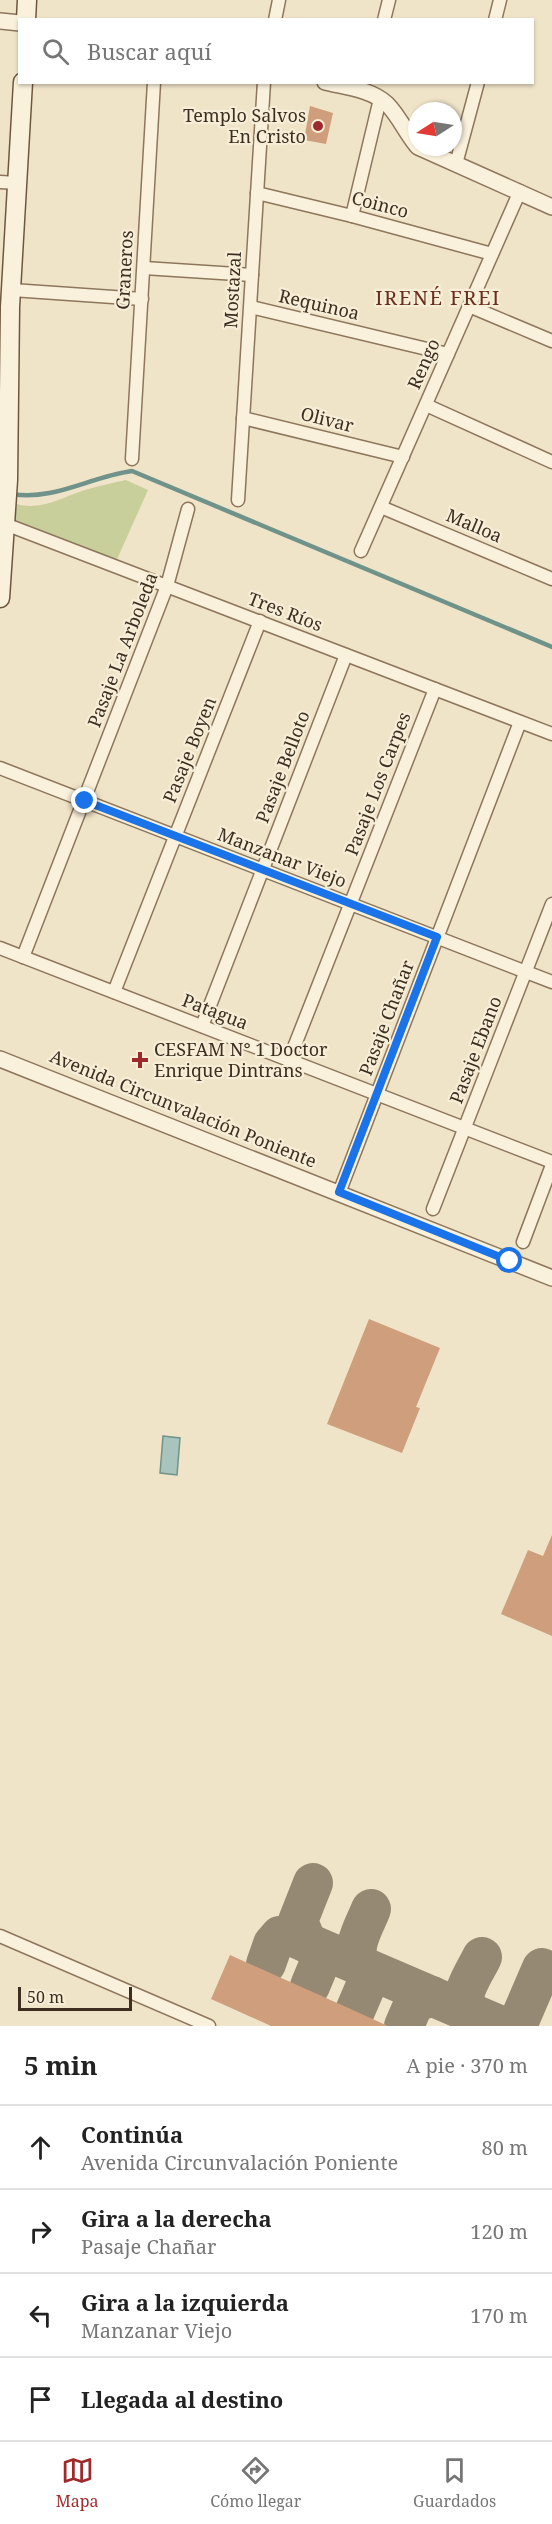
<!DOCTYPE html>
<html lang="es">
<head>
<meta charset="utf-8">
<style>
  :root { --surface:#fff; --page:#f6f6f6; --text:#222; --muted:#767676; --line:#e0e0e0; --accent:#9e2a2b }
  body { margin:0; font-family:"Noto Serif",serif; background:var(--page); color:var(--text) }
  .compass { position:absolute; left:408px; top:102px; width:54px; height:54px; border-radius:50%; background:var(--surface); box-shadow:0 2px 4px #0004; rotate:258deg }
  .scale { position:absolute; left:18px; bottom:15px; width:114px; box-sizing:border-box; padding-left:6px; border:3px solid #3d2e20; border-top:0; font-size:16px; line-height:21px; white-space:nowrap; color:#3d2e20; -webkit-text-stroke:4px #f7eed8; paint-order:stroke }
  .stop { position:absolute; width:18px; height:18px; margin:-14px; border:4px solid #1a73e8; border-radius:50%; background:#fff }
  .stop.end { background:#1a73e8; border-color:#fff; box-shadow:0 2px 6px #0008 }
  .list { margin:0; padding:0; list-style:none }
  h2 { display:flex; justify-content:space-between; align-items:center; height:78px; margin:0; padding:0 24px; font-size:26px }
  h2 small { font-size:20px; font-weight:400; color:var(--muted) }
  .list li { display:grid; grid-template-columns:39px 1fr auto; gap:18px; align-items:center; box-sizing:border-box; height:84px; padding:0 24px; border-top:2px solid var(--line) }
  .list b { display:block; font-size:22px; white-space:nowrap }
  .list p { margin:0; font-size:20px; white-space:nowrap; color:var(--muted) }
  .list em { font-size:20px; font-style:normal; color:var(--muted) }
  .icon { flex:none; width:33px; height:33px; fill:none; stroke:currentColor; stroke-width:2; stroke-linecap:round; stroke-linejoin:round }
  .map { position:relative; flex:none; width:552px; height:2026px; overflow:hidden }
  .search { position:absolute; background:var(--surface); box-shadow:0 2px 4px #0004; left:18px; right:18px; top:18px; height:66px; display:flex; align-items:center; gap:15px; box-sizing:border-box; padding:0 21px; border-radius:0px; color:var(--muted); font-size:22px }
  .sheet { height:414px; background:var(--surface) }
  nav { display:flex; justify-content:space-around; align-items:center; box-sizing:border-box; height:84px; border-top:2px solid var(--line); background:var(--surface); font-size:16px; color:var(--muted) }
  nav a { display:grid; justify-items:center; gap:3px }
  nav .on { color:var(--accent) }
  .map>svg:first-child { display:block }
</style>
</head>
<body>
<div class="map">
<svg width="552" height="2026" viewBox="0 0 552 2026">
  <rect width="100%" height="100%" fill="#f0e4c8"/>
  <path fill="#c9cf9b" d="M 126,480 L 148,490 L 114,566 L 12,525 L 13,503 C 40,512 60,498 85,490 C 98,486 112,483 126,480 Z"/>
  <path fill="#a9c4bc" stroke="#6f938a" stroke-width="1.5" d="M 163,1436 L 180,1438 L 177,1475 L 160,1473 Z"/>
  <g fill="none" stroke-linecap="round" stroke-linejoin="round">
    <path stroke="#6f938a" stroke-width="4.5" d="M 12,494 C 54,501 89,477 132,471 L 552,647"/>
    <g stroke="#968974" stroke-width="40">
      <path d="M 307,1943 L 298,1921 L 313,1883"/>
      <path d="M 266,1964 L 273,1944 L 280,1936 L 289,1935 L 501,2026"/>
      <path d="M 360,1966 C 350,1948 364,1927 371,1909"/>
      <path d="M 310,1986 L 320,1962 L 333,1954"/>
      <path d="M 467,2010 C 458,1994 475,1972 482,1957"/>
      <path d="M 355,2011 L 367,1983 L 381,1975"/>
      <path d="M 404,2026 L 414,2003 L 432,1996"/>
      <path d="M 517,2026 L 542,1968"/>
    </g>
  </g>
  <g fill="#cf9f7d">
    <path d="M 310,106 L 333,113 L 326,144 L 304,140 Z"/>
    <path d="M 369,1319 L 440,1348 L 416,1407 L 420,1408 L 402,1453 L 327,1424 Z"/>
    <path d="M 552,1535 L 552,1636 L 501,1614 L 528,1550 L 543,1556 Z"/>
    <path d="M 230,1955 L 355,2011 L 388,2026 L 271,2026 L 211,1999 Z"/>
  </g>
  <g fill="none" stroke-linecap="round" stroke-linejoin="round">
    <defs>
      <g id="minor">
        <path d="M 275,20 L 279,0"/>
        <path d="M 384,20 L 389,0"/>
        <path d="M 495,20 L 500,0"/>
        <path d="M 456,164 L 478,82"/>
        <path d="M 0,182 L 17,183"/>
        <path d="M 257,193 L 352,216 L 492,254"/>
        <path d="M 352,216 L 380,99"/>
        <path d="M 144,268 L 252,275"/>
        <path d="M 12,290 L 142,299"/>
        <path d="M 469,306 L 552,341"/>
        <path d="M 251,307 L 448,354"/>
        <path d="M 426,405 L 552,462"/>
        <path d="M 243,418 L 403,457"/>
        <path d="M 132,459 L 154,82"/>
        <path d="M 238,500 L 264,82"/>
        <path d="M 381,507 L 552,579"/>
        <path d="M 5,524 L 552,734"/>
        <path d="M 361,551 L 520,191"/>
        <path d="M 0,768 L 552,982"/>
        <path d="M 0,948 L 552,1162"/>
        <path d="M 23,957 L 167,586 L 188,509"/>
        <path d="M 114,992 L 260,621"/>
        <path d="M 202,1026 L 346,655"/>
        <path d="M 289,1060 L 435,689"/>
        <path d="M 339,1193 L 520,722"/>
        <path d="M 433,1209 L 552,904"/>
        <path d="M 523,1242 L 552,1165"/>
        <path d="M 0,1936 L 209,2026"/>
      </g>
      <g id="tertiary">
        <path d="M 0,21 L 20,23"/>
        <path d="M 325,82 C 345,87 371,89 387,104 C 399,116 406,133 417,146"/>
        <path d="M 418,147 L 552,207"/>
        <path d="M 0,1059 L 552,1278"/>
      </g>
      <g id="secondary">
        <path d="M 26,20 L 27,0"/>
        <path d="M 0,598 L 8,480 L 10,307 L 23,82"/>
      </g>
    </defs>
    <use href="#minor" stroke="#8d765c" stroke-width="15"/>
    <use href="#tertiary" stroke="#8d765c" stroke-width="18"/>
    <use href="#secondary" stroke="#6f573f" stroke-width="21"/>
    <use href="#minor" stroke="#faf1dc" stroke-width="12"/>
    <use href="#tertiary" stroke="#faf1dc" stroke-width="15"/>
    <use href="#secondary" stroke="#faf1dc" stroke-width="18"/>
  </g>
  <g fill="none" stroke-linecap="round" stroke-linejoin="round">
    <path stroke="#1a73e8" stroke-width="8" d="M 85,801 L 437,937 L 339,1192 L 510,1261"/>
  </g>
  <g fill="#9e2a2b" stroke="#f7eed8" stroke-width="2">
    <circle cx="318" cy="126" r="6"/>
    <path d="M137 1051h6v6h6v6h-6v6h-6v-6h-6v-6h6z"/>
  </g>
  <g text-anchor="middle" stroke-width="4.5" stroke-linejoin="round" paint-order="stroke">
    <g font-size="18" fill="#3d2e20" stroke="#f7eed8" text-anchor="end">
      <text x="306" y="122">Templo Salvos<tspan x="306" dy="21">En Cristo</tspan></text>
      <text x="154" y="1056" text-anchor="start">CESFAM N° 1 Doctor<tspan x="154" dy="21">Enrique Dintrans</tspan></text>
    </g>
    <g font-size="18" fill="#3d2e20" stroke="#f7eed8">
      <text transform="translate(380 205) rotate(15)" y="6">Coinco</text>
      <text transform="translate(125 270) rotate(-87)" y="6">Graneros</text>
      <text transform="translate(233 290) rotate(-87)" y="6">Mostazal</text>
      <text transform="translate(319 305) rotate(13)" y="6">Requinoa</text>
      <text transform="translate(424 364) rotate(-66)" y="6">Rengo</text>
      <text transform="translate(327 420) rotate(14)" y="6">Olivar</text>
      <text transform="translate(474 526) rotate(23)" y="6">Malloa</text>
      <text transform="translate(285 612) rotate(21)" y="6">Tres Ríos</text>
      <text transform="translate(123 650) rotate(-69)" y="6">Pasaje La Arboleda</text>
      <text transform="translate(190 750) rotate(-68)" y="6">Pasaje Boyen</text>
      <text transform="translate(283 767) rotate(-69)" y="6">Pasaje Belloto</text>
      <text transform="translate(378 784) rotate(-69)" y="6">Pasaje Los Carpes</text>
      <text transform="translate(282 858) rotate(21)" y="6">Manzanar Viejo</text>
      <text transform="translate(215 1012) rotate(21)" y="6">Patagua</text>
      <text transform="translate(387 1018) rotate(-69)" y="6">Pasaje Chañar</text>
      <text transform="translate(476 1050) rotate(-69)" y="6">Pasaje Ebano</text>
      <text transform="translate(183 1109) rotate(22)" y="6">Avenida Circunvalación Poniente</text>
    </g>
    <g font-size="20" letter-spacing="1.5" fill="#6b2e1e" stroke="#f7eed8">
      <text x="438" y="305">IRENÉ FREI</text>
    </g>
  </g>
</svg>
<svg class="compass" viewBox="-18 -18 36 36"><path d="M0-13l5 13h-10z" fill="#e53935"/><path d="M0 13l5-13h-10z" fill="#767676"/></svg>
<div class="scale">50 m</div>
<div class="stop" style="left:510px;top:1261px"></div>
<div class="stop end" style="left:85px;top:801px"></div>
<div class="search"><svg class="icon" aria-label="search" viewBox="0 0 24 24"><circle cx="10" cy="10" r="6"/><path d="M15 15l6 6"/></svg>Buscar aquí</div>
</div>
<section class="sheet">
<h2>5 min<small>A pie · 370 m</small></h2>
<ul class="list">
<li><svg class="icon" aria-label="ahead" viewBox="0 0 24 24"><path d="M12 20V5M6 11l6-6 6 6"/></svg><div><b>Continúa</b><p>Avenida Circunvalación Poniente</p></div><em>80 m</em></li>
<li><svg class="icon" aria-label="right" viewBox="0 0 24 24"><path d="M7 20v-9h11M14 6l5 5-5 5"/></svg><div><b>Gira a la derecha</b><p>Pasaje Chañar</p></div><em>120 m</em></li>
<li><svg class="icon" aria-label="left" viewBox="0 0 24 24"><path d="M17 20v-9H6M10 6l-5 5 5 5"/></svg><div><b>Gira a la izquierda</b><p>Manzanar Viejo</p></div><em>170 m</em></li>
<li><svg class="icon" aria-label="arrive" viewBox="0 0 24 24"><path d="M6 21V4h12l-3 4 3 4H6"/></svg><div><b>Llegada al destino</b></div></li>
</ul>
</section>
<nav>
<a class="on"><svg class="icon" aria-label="map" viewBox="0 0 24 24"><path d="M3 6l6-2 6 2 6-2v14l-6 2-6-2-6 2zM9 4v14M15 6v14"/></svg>Mapa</a>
<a><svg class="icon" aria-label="directions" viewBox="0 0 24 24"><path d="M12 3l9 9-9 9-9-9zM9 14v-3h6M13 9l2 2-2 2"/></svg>Cómo llegar</a>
<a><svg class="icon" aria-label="saved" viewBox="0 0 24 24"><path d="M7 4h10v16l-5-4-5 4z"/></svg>Guardados</a>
</nav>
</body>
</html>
